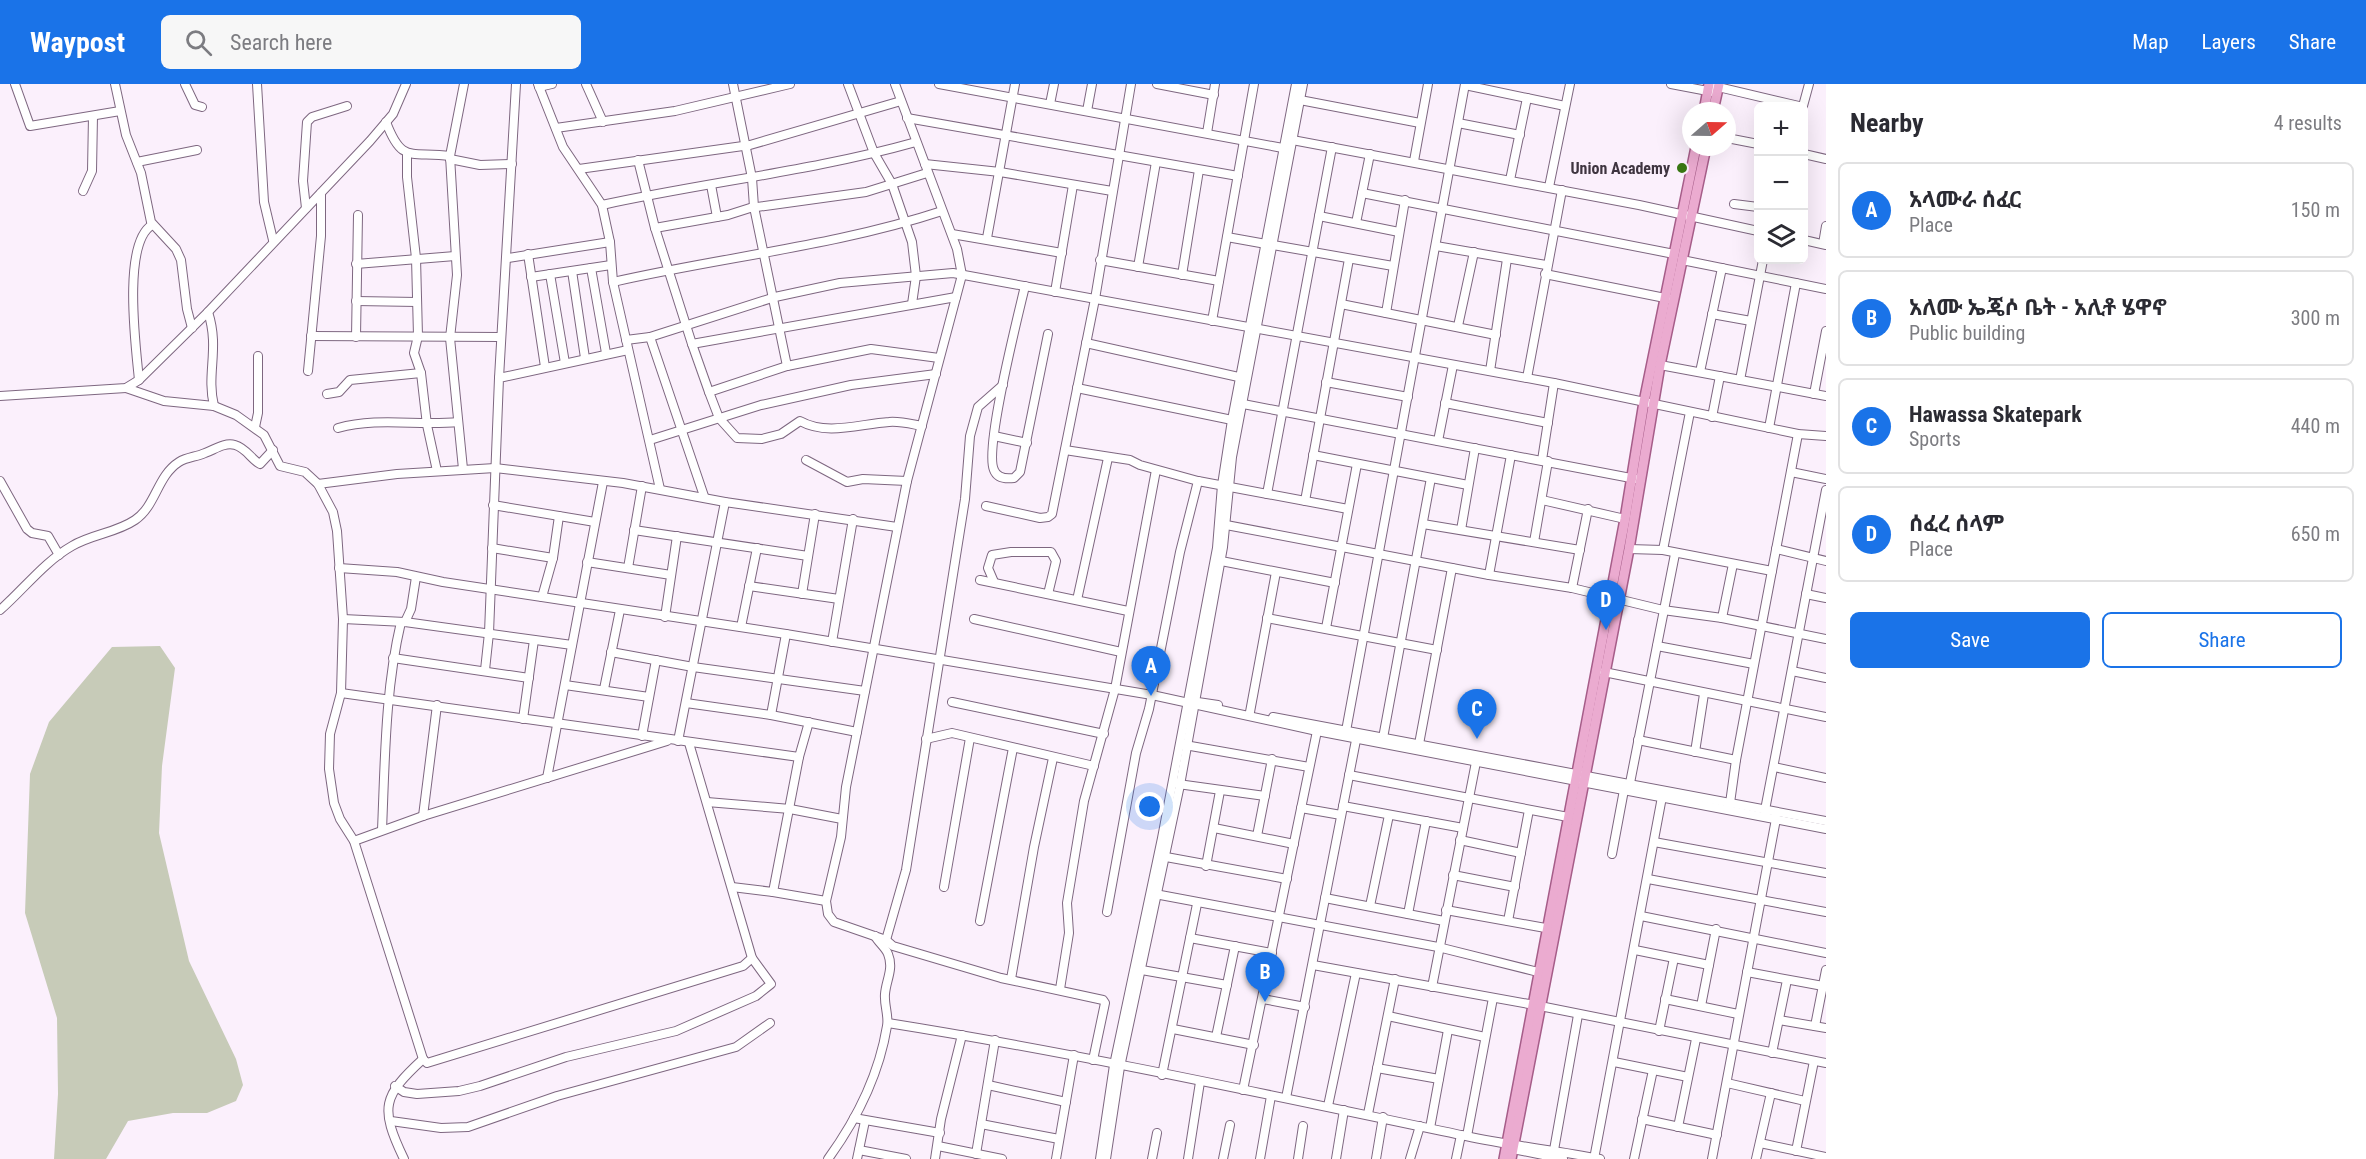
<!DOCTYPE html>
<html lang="en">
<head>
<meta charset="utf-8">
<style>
  :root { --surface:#fff; --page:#f7f7f7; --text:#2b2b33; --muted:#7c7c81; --line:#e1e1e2; --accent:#1a73e8 }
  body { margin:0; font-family:"Roboto Condensed","Noto Sans Ethiopic",sans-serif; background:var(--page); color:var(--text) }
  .controls { position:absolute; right:18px; top:18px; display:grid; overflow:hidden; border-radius:9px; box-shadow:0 6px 24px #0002 }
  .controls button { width:54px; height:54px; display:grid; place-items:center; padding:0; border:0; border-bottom:2px solid var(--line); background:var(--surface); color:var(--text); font:30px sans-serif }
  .compass { position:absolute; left:1682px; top:18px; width:54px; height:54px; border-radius:50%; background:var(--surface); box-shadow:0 6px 24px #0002; rotate:70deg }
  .you { position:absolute; left:1150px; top:723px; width:21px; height:21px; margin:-15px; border:4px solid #fff; border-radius:50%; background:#1a73e8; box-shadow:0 0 0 9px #1a73e833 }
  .badge { display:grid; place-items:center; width:39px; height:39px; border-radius:50%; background:var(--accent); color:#fff; font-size:20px; font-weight:700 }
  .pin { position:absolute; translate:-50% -50px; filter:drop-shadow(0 2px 3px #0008) }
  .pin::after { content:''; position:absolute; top:32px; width:21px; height:18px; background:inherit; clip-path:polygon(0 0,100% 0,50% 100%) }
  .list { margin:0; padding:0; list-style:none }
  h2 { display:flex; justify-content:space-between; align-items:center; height:78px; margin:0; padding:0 24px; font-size:26px }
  h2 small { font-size:20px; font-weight:400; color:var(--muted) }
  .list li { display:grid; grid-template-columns:39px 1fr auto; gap:18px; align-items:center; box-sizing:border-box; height:96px; margin:0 12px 12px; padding:0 12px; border:2px solid var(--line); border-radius:9px }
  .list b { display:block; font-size:22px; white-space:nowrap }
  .list p { margin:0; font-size:20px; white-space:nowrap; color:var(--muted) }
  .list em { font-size:20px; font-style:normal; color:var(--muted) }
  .actions { display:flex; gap:12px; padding:18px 24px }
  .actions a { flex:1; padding:14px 0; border:2px solid var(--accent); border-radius:9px; text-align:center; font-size:21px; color:var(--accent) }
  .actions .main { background:var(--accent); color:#fff }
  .icon { flex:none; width:33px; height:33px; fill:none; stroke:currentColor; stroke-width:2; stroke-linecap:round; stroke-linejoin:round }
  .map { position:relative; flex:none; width:1826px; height:1075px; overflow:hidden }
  header { display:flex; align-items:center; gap:36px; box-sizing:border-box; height:84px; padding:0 30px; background:var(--accent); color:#fff }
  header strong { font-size:28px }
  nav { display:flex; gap:33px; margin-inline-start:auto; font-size:21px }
  .search { width:420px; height:54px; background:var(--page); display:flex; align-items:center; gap:15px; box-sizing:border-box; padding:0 21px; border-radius:9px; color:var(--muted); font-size:22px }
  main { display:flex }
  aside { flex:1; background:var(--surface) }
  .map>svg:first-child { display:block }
</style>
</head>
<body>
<header>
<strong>Waypost</strong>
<div class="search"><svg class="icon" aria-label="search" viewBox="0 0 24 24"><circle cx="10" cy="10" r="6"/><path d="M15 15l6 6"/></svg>Search here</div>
<nav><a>Map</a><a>Layers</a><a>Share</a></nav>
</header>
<main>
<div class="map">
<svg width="1826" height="1075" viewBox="0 0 1826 1075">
  <rect width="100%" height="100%" fill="#fbf0fc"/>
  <path fill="#c7cbb8" d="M 160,562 L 175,584 L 162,682 L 159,749 L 189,877 L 236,975 L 243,1001 L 236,1017 L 207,1029 L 173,1029 L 128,1037 L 106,1075 L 54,1075 L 58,1010 L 57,934 L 25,829 L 30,690 L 49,638 L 112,563 Z"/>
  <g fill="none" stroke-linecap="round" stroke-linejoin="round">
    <defs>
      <g id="minor">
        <path d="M 15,0 L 30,42 L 120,27"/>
        <path d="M 115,0 L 126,51 L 141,89 L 151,138 L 176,165 L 181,176 L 187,225 L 192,244"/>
        <path d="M 185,0 L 195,21 L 202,23"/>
        <path d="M 257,0 L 264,118 L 273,156"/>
        <path d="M 538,0 L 563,63 L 602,121 L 610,158 L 613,198 L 660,405"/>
        <path d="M 586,0 L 603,38"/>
        <path d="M 733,0 L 752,94 L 754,123 L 787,282"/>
        <path d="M 848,0 L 874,69 L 892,100 L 912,158 L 916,192 L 912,220"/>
        <path d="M 895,0 L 957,165 L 962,191 L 907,397 L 846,703 L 841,753 L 826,817 L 828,830 L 834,838 L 886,856 L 893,862 L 1001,894 L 1103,916 L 1105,919 L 1093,976"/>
        <path d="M 939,0 L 1288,65"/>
        <path d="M 1157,0 L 1214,11"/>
        <path d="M 1671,0 L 1713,8"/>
        <path d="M 1465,1 L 1565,22"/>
        <path d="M 1714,2 L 1799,22"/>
        <path d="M 539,3 L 552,0"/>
        <path d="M 1300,16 L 1420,39"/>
        <path d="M 1050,20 L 1054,0"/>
        <path d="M 1803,22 L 1809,0"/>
        <path d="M 1087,27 L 1092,0"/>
        <path d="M 907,34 L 1238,92"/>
        <path d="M 386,38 C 402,80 410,67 450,72"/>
        <path d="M 1458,39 L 1520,51"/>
        <path d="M 556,44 L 675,27 L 790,0"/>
        <path d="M 1207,49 L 1215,0"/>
        <path d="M 1727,54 L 1758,60"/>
        <path d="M 1287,55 L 1639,121 L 1758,147"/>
        <path d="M 407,69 L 407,93 L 416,174 L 418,252 L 414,269 L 421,289 L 427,341 L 437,387"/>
        <path d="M 1804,70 L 1826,75"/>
        <path d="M 450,75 L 480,81 L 512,80"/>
        <path d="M 638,76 L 655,144 L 692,260 L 956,213"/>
        <path d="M 1414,77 L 1428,0"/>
        <path d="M 137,78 L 197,66"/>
        <path d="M 925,80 L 1000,88 L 1112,107"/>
        <path d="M 579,85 L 750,61 L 901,17"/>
        <path d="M 1510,96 L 1527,14"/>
        <path d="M 711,101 L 717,133"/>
        <path d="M 1549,103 L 1570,0"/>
        <path d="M 83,107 L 92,87 L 93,32"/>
        <path d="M 1362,109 L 1674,170"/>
        <path d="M 1734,120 L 1758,123"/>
        <path d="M 602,121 C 707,98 813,87 916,58"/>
        <path d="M 306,124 L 303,97 L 307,38 L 312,33 L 347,22"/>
        <path d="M 1319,132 L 1399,148"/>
        <path d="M 1356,139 L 1370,70"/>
        <path d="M 655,144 L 728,131 L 750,124 L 866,108 L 927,89"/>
        <path d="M 952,150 L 1062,169"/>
        <path d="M 1227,153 L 1266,160"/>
        <path d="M 987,154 L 1015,0"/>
        <path d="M 1804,156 L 1826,161"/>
        <path d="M 1823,160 L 1826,142"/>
        <path d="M 1273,161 L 1393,182"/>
        <path d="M 1436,162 L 1546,181"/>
        <path d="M 528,170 L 545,283"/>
        <path d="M 508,174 L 610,158"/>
        <path d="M 1100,176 L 1219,197"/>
        <path d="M 1682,176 L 1826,205"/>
        <path d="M 356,180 L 455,172"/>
        <path d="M 1138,183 L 1156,78"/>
        <path d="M 591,184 L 606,269"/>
        <path d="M 572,187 L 585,274"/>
        <path d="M 550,190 L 565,279"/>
        <path d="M 1545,190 L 1670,215"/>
        <path d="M 1182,191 L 1199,86"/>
        <path d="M 531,193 L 611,181"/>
        <path d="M 613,198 C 722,173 836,162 942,127"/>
        <path d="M 1025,202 C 1018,232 984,365 994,386 C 997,394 1006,395 1014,394 L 1020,388 L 1048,250"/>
        <path d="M 1055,208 L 1073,101"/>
        <path d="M 356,217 L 417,218"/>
        <path d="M 1341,220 L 1496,251"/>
        <path d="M 208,228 C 220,265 206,289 214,322"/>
        <path d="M 1386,229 L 1405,116"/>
        <path d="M 1712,230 L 1751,237"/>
        <path d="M 1212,237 L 1254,0"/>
        <path d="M 1458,242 L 1474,168"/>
        <path d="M 311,252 L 501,253"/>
        <path d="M 356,253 L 358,131"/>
        <path d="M 650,253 L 704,412"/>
        <path d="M 626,256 L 650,253 L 775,213 L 840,199 L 953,189 L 1554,299 L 1798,350 L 1826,352"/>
        <path d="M 1086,259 L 1243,294"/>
        <path d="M 692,260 L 709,308"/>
        <path d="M 1660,281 L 1826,312"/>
        <path d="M 308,287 L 321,152 L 321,109"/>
        <path d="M 1490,287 L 1507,175"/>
        <path d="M 1700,288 L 1722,184"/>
        <path d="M 499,294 L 516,0"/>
        <path d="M 1527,294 L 1562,106"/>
        <path d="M 139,296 C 136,264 122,159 152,141"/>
        <path d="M 1740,296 L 1763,176"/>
        <path d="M 1326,298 L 1408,313"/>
        <path d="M 126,304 L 164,317 L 214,322 L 236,331 L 264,351 L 280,382 L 305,388 L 318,400 L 333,428 L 337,447 L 343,535 L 341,609 L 330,650 L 329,685 L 334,719 L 340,735 L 354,757 L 423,975"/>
        <path d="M 1077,304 L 1232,336"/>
        <path d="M 327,310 L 339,308 L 350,296 L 421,289"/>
        <path d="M 1814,310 L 1826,247"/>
        <path d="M 0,312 L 126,304 L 139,296 L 208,228 L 370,57 L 393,30 L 406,0"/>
        <path d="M 1445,319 L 1548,339"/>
        <path d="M 1243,320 L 1636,395"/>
        <path d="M 1712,333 L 1720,292"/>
        <path d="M 922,342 C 911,340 900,337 889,338 C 859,340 827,352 800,337 L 781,350 L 762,355 L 737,354 L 719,334 L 709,308 L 787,282 L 871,265 L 939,274"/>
        <path d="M 255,343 L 258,329 L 258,272"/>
        <path d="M 338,344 C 378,333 417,342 458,338"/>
        <path d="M 1769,344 L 1796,199"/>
        <path d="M 994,352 L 1027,359"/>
        <path d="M 650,356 L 761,321 L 851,301 L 936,290"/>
        <path d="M 1438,357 L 1453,281"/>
        <path d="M 1065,366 L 1130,376 L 1140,381 L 1198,397 L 1348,425"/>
        <path d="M 1313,371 L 1468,401"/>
        <path d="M 806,376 L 847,398 L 863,395 L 907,397"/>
        <path d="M 1542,376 L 1554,299"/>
        <path d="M 463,385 L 450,254 L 457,191 L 450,72 L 464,0"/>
        <path d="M 1791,388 L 1826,395"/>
        <path d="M 0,397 L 27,445 L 32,449 L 48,452 L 59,471"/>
        <path d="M 318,400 L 397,390 L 495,384 L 623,399 L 725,418 L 897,443"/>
        <path d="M 1267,410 L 1332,63"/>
        <path d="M 1542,416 L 1625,435"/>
        <path d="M 1305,417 L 1349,175"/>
        <path d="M 493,421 L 595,438"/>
        <path d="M 986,422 L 1040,434 L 1048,433 L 1052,430 L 1095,215 L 1131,0"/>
        <path d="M 1221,440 L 1489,491 L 1572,504 L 1663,526 L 1722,534 L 1826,555"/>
        <path d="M 1423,440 L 1580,466"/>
        <path d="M 634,446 L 808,472"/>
        <path d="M 1461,446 L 1475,364"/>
        <path d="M 1534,458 L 1548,377"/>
        <path d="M 492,464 L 553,474"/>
        <path d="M 1629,465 L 1663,466 L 1772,487"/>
        <path d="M 1776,465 L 1826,477"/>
        <path d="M 1663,466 L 1690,328"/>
        <path d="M 1216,476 L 1335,499"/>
        <path d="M 587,478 L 671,491"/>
        <path d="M 339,484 L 397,488 L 443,498 L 786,550 L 1152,611 L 1317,647 L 1826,745"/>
        <path d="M 628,484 L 642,402"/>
        <path d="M 1489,491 L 1511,371"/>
        <path d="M 980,496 L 1128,527"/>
        <path d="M 994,498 L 988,484 L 992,471 L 1011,468 L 1051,468 L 1056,477 L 1048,510"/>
        <path d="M 749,502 L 839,515"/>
        <path d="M 1572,504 L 1588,425"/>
        <path d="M 802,510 L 815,430"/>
        <path d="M 1806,510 L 1826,514"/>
        <path d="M 542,513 L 553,474 L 559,432"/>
        <path d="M 1077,516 L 1108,374"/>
        <path d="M 0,526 C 24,505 44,478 72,462 C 92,450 116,449 135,436 C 156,422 157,392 179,378 C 187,373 196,373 205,369 C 214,366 224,358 235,361 C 246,364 251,375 260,380 L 273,366"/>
        <path d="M 665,533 L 677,452"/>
        <path d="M 1267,534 L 1437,566"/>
        <path d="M 1722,534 L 1733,480"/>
        <path d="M 343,535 L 405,538 L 572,561"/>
        <path d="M 974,535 L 1121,568"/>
        <path d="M 405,538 L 411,525 L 416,493"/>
        <path d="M 741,543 L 757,464"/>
        <path d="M 1326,544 L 1357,380"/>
        <path d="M 832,558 L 853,435"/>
        <path d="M 1657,562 L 1754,580"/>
        <path d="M 611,568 L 693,583 L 865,607"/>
        <path d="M 393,574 L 529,594"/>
        <path d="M 485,586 L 489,549 L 499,294 L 628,266"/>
        <path d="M 1792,587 L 1826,594"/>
        <path d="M 1604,588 L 1826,633"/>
        <path d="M 565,601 L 649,613"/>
        <path d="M 604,605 L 620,526"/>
        <path d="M 341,609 L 799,673"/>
        <path d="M 1191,617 L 1218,621"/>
        <path d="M 952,618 L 1104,650"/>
        <path d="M 686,619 L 771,631 L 857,648"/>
        <path d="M 1250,628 L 1276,488"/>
        <path d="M 771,631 L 786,550"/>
        <path d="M 1273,633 L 1826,737"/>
        <path d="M 523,635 L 534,556"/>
        <path d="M 809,638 L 799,673 L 773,808 L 826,817"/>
        <path d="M 1346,647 L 1465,0"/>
        <path d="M 642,652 L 656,576"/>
        <path d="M 1383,654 L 1431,394"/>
        <path d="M 926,655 L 952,649 L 1094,682"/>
        <path d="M 1638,656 L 1736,676"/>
        <path d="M 678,657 L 725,418"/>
        <path d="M 1419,660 L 1452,484"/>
        <path d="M 1185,661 L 1309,683"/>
        <path d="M 1695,668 L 1704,610"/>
        <path d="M 1774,683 L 1826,694"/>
        <path d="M 1349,691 L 1568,733"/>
        <path d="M 547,694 L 603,398"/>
        <path d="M 1630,699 L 1675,470"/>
        <path d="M 1178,700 L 1265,712"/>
        <path d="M 707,718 L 790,725 L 842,735"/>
        <path d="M 1730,719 L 1736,676 L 1798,350"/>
        <path d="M 1343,722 L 1463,744"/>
        <path d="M 1301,724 L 1341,731"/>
        <path d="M 1765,726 L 1826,406"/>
        <path d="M 423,732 L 437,621"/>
        <path d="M 1214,744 L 1294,760"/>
        <path d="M 382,746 C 385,676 385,606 401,538"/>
        <path d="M 1257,752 L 1272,675"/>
        <path d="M 1460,756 L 1521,769"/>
        <path d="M 354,757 L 423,732 L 667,657"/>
        <path d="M 1654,758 L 1826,789"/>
        <path d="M 1612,770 L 1624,706"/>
        <path d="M 1166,773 L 1287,795"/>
        <path d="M 1206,782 L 1220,707"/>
        <path d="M 1453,791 L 1515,803"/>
        <path d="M 1648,795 L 1826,828"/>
        <path d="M 732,803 L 773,808"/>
        <path d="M 944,803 L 970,654"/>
        <path d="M 1155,810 L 1438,863 L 1538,888"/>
        <path d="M 1325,814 L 1444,837"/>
        <path d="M 1370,822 L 1389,731"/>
        <path d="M 1446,826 L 1551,845"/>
        <path d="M 1107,828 L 1136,669 L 1149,625 L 1180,468 L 1198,397"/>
        <path d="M 1408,830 L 1426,737"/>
        <path d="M 1641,832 L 1826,869"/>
        <path d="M 980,837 L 1013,664"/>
        <path d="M 1508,837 L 1529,726"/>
        <path d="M 1190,854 L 1272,869"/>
        <path d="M 886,856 L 906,786 L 965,415 L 970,352 L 978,323 L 1003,301"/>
        <path d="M 1635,866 L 1709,881"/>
        <path d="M 1313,881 L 1540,922 L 1826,979"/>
        <path d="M 1136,885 L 1227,901"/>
        <path d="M 1747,888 L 1823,902"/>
        <path d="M 1011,895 L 1034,763 L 1053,674"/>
        <path d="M 1432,903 L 1477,673"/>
        <path d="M 1060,905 L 1069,849 L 1067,819 L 1084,717 L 1115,605 L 1156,386"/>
        <path d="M 1263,915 L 1305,923"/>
        <path d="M 1665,915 L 1738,930"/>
        <path d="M 1701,922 L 1716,845"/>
        <path d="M 1388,932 L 1485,953"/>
        <path d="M 1779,936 L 1826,944"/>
        <path d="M 888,939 C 1082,970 1274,1012 1466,1052 C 1511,1062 1556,1066 1600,1075"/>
        <path d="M 1815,942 L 1826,886"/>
        <path d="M 1173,945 L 1254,961"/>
        <path d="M 1659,947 L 1674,874"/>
        <path d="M 1216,953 L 1235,862"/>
        <path d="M 1772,969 L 1787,896"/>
        <path d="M 423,975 L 427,979 L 743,882 L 752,874"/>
        <path d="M 1614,978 L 1688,993"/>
        <path d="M 1377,984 L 1439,995"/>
        <path d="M 1162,991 L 1197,820"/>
        <path d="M 1727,999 L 1805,1017"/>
        <path d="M 988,1001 L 1066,1018"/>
        <path d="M 395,1002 L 404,1008 L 417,1010 L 459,1007 L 480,1002 L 566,973 L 676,947 L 756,912 L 771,900 L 752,874 L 689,659"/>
        <path d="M 1243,1006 L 1317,647"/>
        <path d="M 1286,1014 L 1357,651"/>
        <path d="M 1328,1022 L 1356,889"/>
        <path d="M 1368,1030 L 1395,895"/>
        <path d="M 854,1034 L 940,1049"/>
        <path d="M 1642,1035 L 1717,1051"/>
        <path d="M 391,1037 L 441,1044 L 468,1043 L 557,1012 L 736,963 L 770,939"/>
        <path d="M 981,1040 L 1059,1055"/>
        <path d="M 1678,1043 L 1696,955"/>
        <path d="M 1430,1044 L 1448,946"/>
        <path d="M 1467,1052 L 1493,914"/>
        <path d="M 1760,1059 L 1826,1073"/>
        <path d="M 938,1062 L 1002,1075"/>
        <path d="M 1508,1064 L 1563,1075"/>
        <path d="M 859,1066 L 906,1075"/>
        <path d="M 1554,1066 L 1578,931"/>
        <path d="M 1796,1067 L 1814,977"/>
        <path d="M 976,1070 L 995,956"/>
        <path d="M 404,1075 C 379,1023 383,1012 423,975"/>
        <path d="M 828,1075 C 857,1035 879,991 887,942 C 889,932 884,921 885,910 C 886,896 894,885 888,870 C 886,864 878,858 875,852"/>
        <path d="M 857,1075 L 865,1037"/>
        <path d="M 935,1075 L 941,1035 L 962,951"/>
        <path d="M 1056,1075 L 1074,971"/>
        <path d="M 1100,1075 L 1114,981 L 1162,754 L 1217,464 L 1222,401 L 1232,336 L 1296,0"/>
        <path d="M 1106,1075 L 1120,983 L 1180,701 L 1223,463 L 1232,373 L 1303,0"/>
        <path d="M 1152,1075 L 1157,1049"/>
        <path d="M 1188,1075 L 1200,998"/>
        <path d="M 1223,1075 L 1230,1041"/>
        <path d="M 1260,1075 L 1271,1012"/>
        <path d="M 1298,1075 L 1303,1042"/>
        <path d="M 1336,1075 L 1344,1026"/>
        <path d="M 1376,1075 L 1383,1033"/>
        <path d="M 1410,1075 L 1420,1042"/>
        <path d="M 1456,1075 L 1461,1051"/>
        <path d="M 1594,1075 L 1662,713"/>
        <path d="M 1634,1075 L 1653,986"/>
        <path d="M 1712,1075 L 1776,735"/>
        <path d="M 1756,1075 L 1771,1009"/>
      </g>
      <g id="major">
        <path d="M 1704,27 L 1709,0"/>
        <path d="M 1713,27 L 1719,0"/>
        <path d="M 1504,1075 L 1625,435 L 1644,318 L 1696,63"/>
        <path d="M 1511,1075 L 1629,465 L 1660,281 L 1706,63"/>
      </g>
    </defs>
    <use href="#minor" stroke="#7e6780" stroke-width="10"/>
    <use href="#major" stroke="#a65d89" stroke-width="12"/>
    <use href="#minor" stroke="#fff" stroke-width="8"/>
    <use href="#major" stroke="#ebabd0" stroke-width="9"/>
  </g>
  <circle fill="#397713" stroke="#fbf0fc" stroke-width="2" cx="1682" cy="84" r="6"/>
  <g text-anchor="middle" stroke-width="5" stroke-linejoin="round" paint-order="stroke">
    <g font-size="16" font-weight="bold" fill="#3f3540" stroke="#fbf0fc" text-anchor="end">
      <text x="1670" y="90">Union Academy</text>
    </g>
  </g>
</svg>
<div class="controls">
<button>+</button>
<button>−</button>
<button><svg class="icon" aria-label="layers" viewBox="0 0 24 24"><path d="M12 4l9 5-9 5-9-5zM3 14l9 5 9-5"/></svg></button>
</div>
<svg class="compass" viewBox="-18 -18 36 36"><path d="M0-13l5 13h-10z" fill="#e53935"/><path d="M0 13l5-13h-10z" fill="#7c7c81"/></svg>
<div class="you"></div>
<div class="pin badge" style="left:1151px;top:612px">A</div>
<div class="pin badge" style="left:1265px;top:918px">B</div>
<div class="pin badge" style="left:1477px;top:655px">C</div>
<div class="pin badge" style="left:1606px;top:546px">D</div>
</div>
<aside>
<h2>Nearby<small>4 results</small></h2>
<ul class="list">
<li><span class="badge">A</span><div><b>አላሙራ ሰፈር</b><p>Place</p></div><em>150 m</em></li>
<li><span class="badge">B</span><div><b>አለሙ ኤጄሶ ቤት - አሊቶ ሄዋኖ</b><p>Public building</p></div><em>300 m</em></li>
<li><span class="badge">C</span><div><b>Hawassa Skatepark</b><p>Sports</p></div><em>440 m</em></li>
<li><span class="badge">D</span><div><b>ሰፈረ ሰላም</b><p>Place</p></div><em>650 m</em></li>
</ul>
<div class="actions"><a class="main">Save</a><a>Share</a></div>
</aside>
</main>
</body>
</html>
